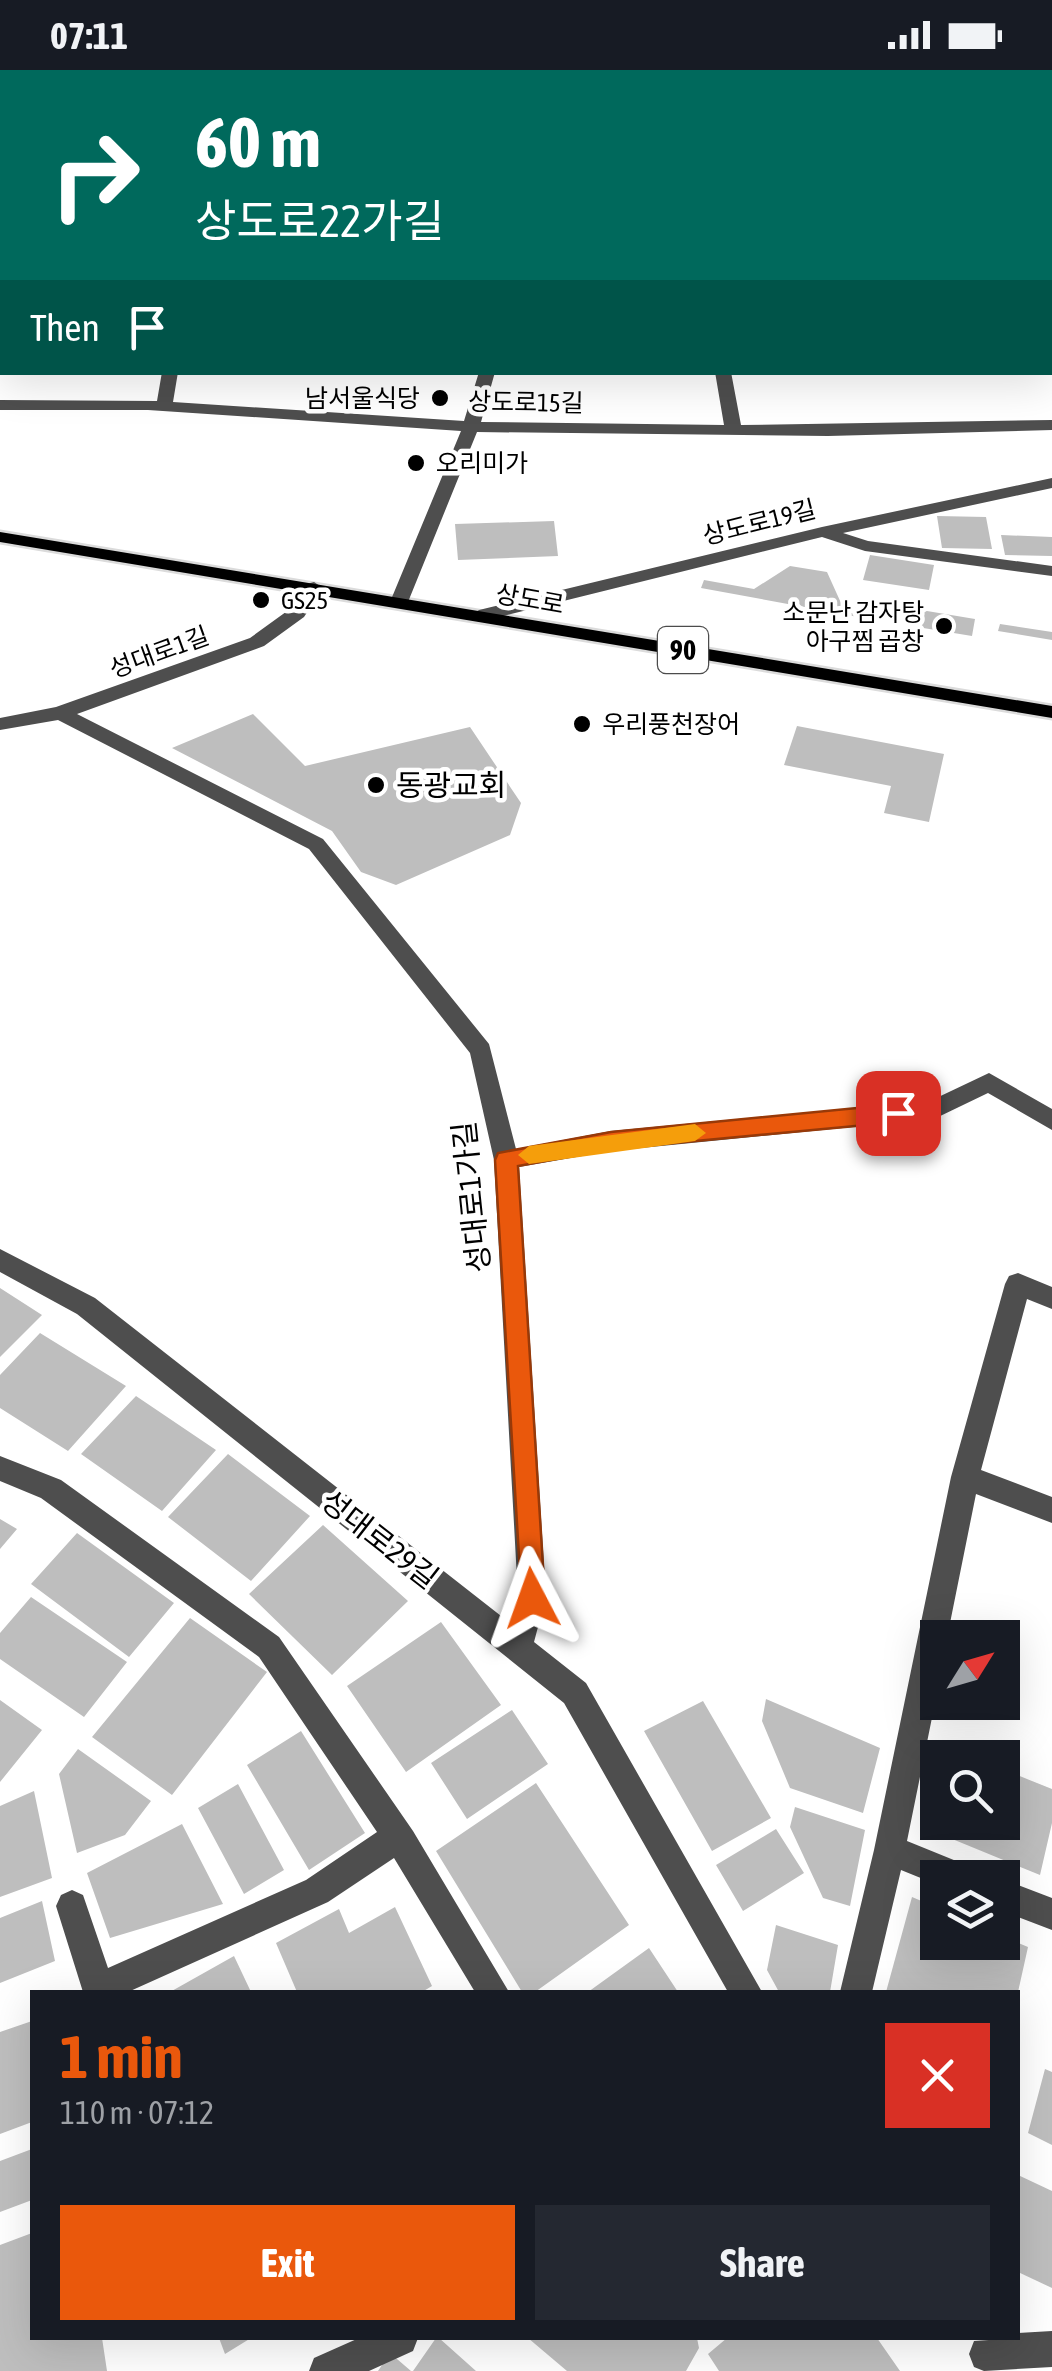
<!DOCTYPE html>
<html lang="en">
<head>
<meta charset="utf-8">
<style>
	body { margin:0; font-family:"Asap Condensed","Noto Sans KR",sans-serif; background:#242831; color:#f1f3f6; height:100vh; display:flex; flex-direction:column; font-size:38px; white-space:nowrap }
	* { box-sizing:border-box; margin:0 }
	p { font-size:32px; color:#9ea1a6 }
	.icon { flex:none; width:55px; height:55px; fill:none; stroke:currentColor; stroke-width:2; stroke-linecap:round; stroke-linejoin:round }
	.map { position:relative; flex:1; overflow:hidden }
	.panel { position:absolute; left:30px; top:1920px; width:990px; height:350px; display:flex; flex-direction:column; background:#171b24; border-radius:0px; box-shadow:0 10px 40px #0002 }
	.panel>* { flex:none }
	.hud { position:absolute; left:0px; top:0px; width:1052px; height:305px; box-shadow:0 10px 40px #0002; background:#00695c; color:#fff; overflow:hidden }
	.needle { width:65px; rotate:53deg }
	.controls { position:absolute; left:920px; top:1550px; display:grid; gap:20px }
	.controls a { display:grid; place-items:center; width:100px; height:100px; border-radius:0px; background:#171b24; box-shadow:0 10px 40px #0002; font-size:50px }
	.pin { position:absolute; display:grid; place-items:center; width:85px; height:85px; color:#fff; margin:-42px; border-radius:20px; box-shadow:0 5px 15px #0006 }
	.me { position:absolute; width:110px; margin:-55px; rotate:356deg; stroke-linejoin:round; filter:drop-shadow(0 0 8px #0008) }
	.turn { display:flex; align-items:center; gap:35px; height:210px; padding:0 30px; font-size:45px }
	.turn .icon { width:130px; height:130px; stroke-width:2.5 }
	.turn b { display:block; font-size:70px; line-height:85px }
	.then { display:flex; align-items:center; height:95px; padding:0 30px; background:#0003; gap:20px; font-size:38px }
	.round { display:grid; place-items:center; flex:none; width:105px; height:105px; border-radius:0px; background:#242831 }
	.summary { display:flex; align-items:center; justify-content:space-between; height:170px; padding:0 30px }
	h1 { font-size:60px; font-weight:700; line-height:75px; color:#ea580c }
	.cta { display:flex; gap:20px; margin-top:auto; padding:20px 30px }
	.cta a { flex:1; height:115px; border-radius:0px; background:#ea580c; color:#fff; font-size:40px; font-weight:700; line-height:115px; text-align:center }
	.cta a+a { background:#242831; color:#f1f3f6 }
	.status { display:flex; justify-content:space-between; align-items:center; height:70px; padding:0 50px; background:#171b24; direction:ltr }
	.status svg { height:28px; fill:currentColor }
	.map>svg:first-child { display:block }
</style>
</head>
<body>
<div class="status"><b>07:11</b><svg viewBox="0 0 49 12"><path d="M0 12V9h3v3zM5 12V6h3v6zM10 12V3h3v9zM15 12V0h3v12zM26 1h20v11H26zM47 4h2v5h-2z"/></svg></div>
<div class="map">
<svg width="1052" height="2301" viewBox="0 0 1052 2301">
	<rect width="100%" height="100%" fill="#fff"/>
	<!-- building -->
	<path fill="#bebebe" d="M937,446l49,1 6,32 -50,-1z
		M554,451l4,35 -100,4 -3,-36z
		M1001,465l51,2v19l-47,-1z
		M870,485l64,10 -5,25 -66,-10z
		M790,496l37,6 14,31 42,7 -3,11 -179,-33 3,-8 50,9z
		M909,538l66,11 -3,17 -67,-11z
		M1000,554l52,8v8l-54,-9z
		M253,644l52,52 165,-39 51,76 -11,32 -114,50 -35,-13 -29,-41 -160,-83z
		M797,656l147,28 -15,68 -45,-9 7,-27 -107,-21z
		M0,1218l42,27 -42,42z
		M40,1263l86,53 -58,65 -68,-43v-33z
		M136,1326l80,54 -54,61 -81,-57z
		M228,1384l82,62 -59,65 -83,-64z
		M0,1449l17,10 -17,20z
		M323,1455l85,76 -76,74 -83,-81z
		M77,1463l97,70 -45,54 -98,-73z
		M31,1527l96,65 -43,55 -84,-58v-26z
		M190,1548l77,54 -95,123 -80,-58z
		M441,1552l60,83 -95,67 -59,-86z
		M766,1629l114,49 -17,65 -73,-25 -28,-67z
		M0,1630l42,30 -42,52z
		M703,1631l68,117 -59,33 -68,-120z
		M512,1640l36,54 -81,55 -36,-56z
		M301,1661l64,102 -56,37 -62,-105z
		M78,1679l73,52 -26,34 -48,18 -18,-79z
		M1002,1699l50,20v34l-12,52 -117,-48 13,-48 2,43h64z
		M536,1713l93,142 -94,67h-13l-86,-141z
		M238,1714l46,86 -40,24 -46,-86z
		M34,1721l18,87 -52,19v-91z
		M795,1737l70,23 -15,76 -27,-8 -33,-71z
		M182,1754l41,80 -113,34 -23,-65z
		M776,1759l28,44 -61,38 -27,-46z
		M912,1827l26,11v34h64v-6l26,11 -10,45h-132z
		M42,1831l13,60 -55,22v-65z
		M395,1837l37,79 -10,6h-125l-21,-49 63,-34 10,24z
		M776,1855l62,20 -8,47h-51l-12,-22z
		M649,1878l29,44h-90z
		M234,1886l17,36h-81z
		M32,1951v101l-32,12v-102z
		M1045,1999l7,3v73l-24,-12z
		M32,2079v51l-32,12v-51z
		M1018,2105l34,16v97l-34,-16z
		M32,2163v105h70l5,33h-107v-126z
		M219,2268h32l-26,16z
		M436,2268h3l37,33h-63z
		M528,2268h169l2,10 -13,23h-119z
		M727,2268h150l23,33h-181l-11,-17z
		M390,2283l21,18h-33z"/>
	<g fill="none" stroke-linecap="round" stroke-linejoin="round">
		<defs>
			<path id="major" d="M0,462l1052,174v12l-1052,-176z"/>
		</defs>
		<!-- major casing -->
		<use href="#major" stroke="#dbdbdb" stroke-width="5"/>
		<!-- minor -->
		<path fill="#4e4e4e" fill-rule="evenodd" d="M426,0h14v2h-13z
			M552,0h14v2h-13z
			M691,0h14v2h-13z
			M879,0h25l2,2h-25z
			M1050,23h2v8h-2z
			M1050,59h2v8h-2z
			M162,302h16l-5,30 291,19 15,-49h16l-14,50 243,3 -9,-53h16l10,53 311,-5v10l-224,6 -351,-4 -69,170 -9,6 -9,-6 71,-171 -313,-21h-148v-10l157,1z
			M1052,408v10l-209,45 25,8 184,25v10l-187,-25 -43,-14 -343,85 -9,-6 9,-6 343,-83z
			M314,512l9,6 -19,29 -40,29 -187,68 246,125 166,205 27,105 95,-18 319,-30 59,-28 63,36v21l-64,-37 -54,26 -323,32 -92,16 27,430 -12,45 52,41 176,309h-34l-164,-289 -487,-389 -77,-42v-23l95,49 415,325 8,-26 -24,-437 -24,-107 -161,-204 -251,-129 -58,10v-12l56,-11 194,-69 40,-29 17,-25z
			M1018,1203l34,14v22l-25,-10 -46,171 71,27v26l-76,-29 -29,144h-9v50l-31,153 64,26 5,11h-38v7l-37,-15 -29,122h-32l34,-142 77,-373 54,-193 4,-8z
			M0,1386l61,24 218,157 134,194 96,161h-34l-81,-134 -66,44 -200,90h-45l-27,-86 5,-11 11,-5 11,5 25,73 198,-88 71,-48 -118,-175 -218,-159 -41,-17z
			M1002,1809l50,19v32l-50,-19z
			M1052,2261v36l-68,4 -10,-4 -5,-13 5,-13 44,-3v-5z
			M359,2268h59l-5,13 -44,20h-60l5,-13z"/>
		<!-- major -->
		<use href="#major" fill="#000" fill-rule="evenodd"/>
	</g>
	<!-- route -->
	<path fill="#ea580c" stroke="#983908" stroke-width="2.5" d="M898,1034l11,9 -11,9 -287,27 -93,17 27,432 -4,8 -9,4 -10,-4 -27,-446 3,-7 113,-21z"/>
	<!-- slow -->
	<path fill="#f59e0b" d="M695,1054l11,9 -11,8 -166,23 -11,-9 11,-9z"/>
	<!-- markers -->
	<g fill="#000" stroke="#fff" stroke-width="4">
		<circle cx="440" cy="328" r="10"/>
		<circle cx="416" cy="393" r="10"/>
		<circle cx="261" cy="530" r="10"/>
		<circle cx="944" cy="556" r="10"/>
		<circle cx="582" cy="654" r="10"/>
		<circle cx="376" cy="715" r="10"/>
	</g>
	<g text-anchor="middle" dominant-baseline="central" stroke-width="9" stroke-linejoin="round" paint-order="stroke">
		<!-- far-poi labels -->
		<g font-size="25" fill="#000" stroke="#fff" text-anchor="start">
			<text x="420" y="328" text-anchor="end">남서울식당</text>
			<text x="436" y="393">오리미가</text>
			<text x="281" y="530">GS25</text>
			<text x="924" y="542" text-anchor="end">소문난 감자탕<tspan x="924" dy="29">아구찜 곱창</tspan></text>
			<text x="602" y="654">우리풍천장어</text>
		</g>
		<!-- far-street labels -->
		<g font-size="25" fill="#000" stroke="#fff">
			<text transform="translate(526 332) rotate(1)">상도로15길</text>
			<text transform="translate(759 452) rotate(-14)">상도로19길</text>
			<text transform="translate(530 529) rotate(10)">상도로</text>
			<text transform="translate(159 582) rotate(-20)">성대로1길</text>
		</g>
		<!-- shield labels -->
		<rect fill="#fff" stroke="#4c4c4c" stroke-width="2.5" x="658" y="557" width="50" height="46" rx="8"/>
		<g font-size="28" font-weight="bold" fill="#000">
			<text x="683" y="580">90</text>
		</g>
		<!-- poi labels -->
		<g font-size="30" fill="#000" stroke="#fff" text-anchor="start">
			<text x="396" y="715">동광교회</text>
		</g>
		<!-- street labels -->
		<g font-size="30" fill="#000" stroke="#fff">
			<text transform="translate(471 1127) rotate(-96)">성대로1가길</text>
			<text transform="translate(380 1469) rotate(38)">성대로29길</text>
		</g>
	</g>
</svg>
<div class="controls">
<a><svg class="needle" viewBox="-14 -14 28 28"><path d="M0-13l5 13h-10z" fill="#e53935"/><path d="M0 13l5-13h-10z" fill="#9ea1a6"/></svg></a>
<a><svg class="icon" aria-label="search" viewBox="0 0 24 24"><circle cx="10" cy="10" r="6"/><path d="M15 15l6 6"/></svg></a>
<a><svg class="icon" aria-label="layers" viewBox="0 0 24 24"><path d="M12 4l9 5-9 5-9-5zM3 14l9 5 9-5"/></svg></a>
</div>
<div class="pin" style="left:898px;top:1043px;background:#d93025"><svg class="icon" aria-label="arrive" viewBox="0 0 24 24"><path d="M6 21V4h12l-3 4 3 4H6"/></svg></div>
<svg class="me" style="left:532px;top:1528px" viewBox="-20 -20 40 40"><path d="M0-17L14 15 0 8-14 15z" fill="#ea580c" stroke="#fff" stroke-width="4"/></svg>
<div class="hud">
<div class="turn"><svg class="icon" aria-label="right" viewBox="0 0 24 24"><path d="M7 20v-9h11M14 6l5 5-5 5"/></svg><div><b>60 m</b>상도로22가길</div></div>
<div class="then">Then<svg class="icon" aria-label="arrive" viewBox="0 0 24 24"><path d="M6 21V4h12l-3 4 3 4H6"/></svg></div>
</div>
<section class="panel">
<div class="summary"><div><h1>1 min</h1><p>110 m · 07:12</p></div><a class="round" style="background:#d93025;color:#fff"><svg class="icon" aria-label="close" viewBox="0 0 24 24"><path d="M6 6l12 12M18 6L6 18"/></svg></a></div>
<div class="cta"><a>Exit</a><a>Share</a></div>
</section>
</div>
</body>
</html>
